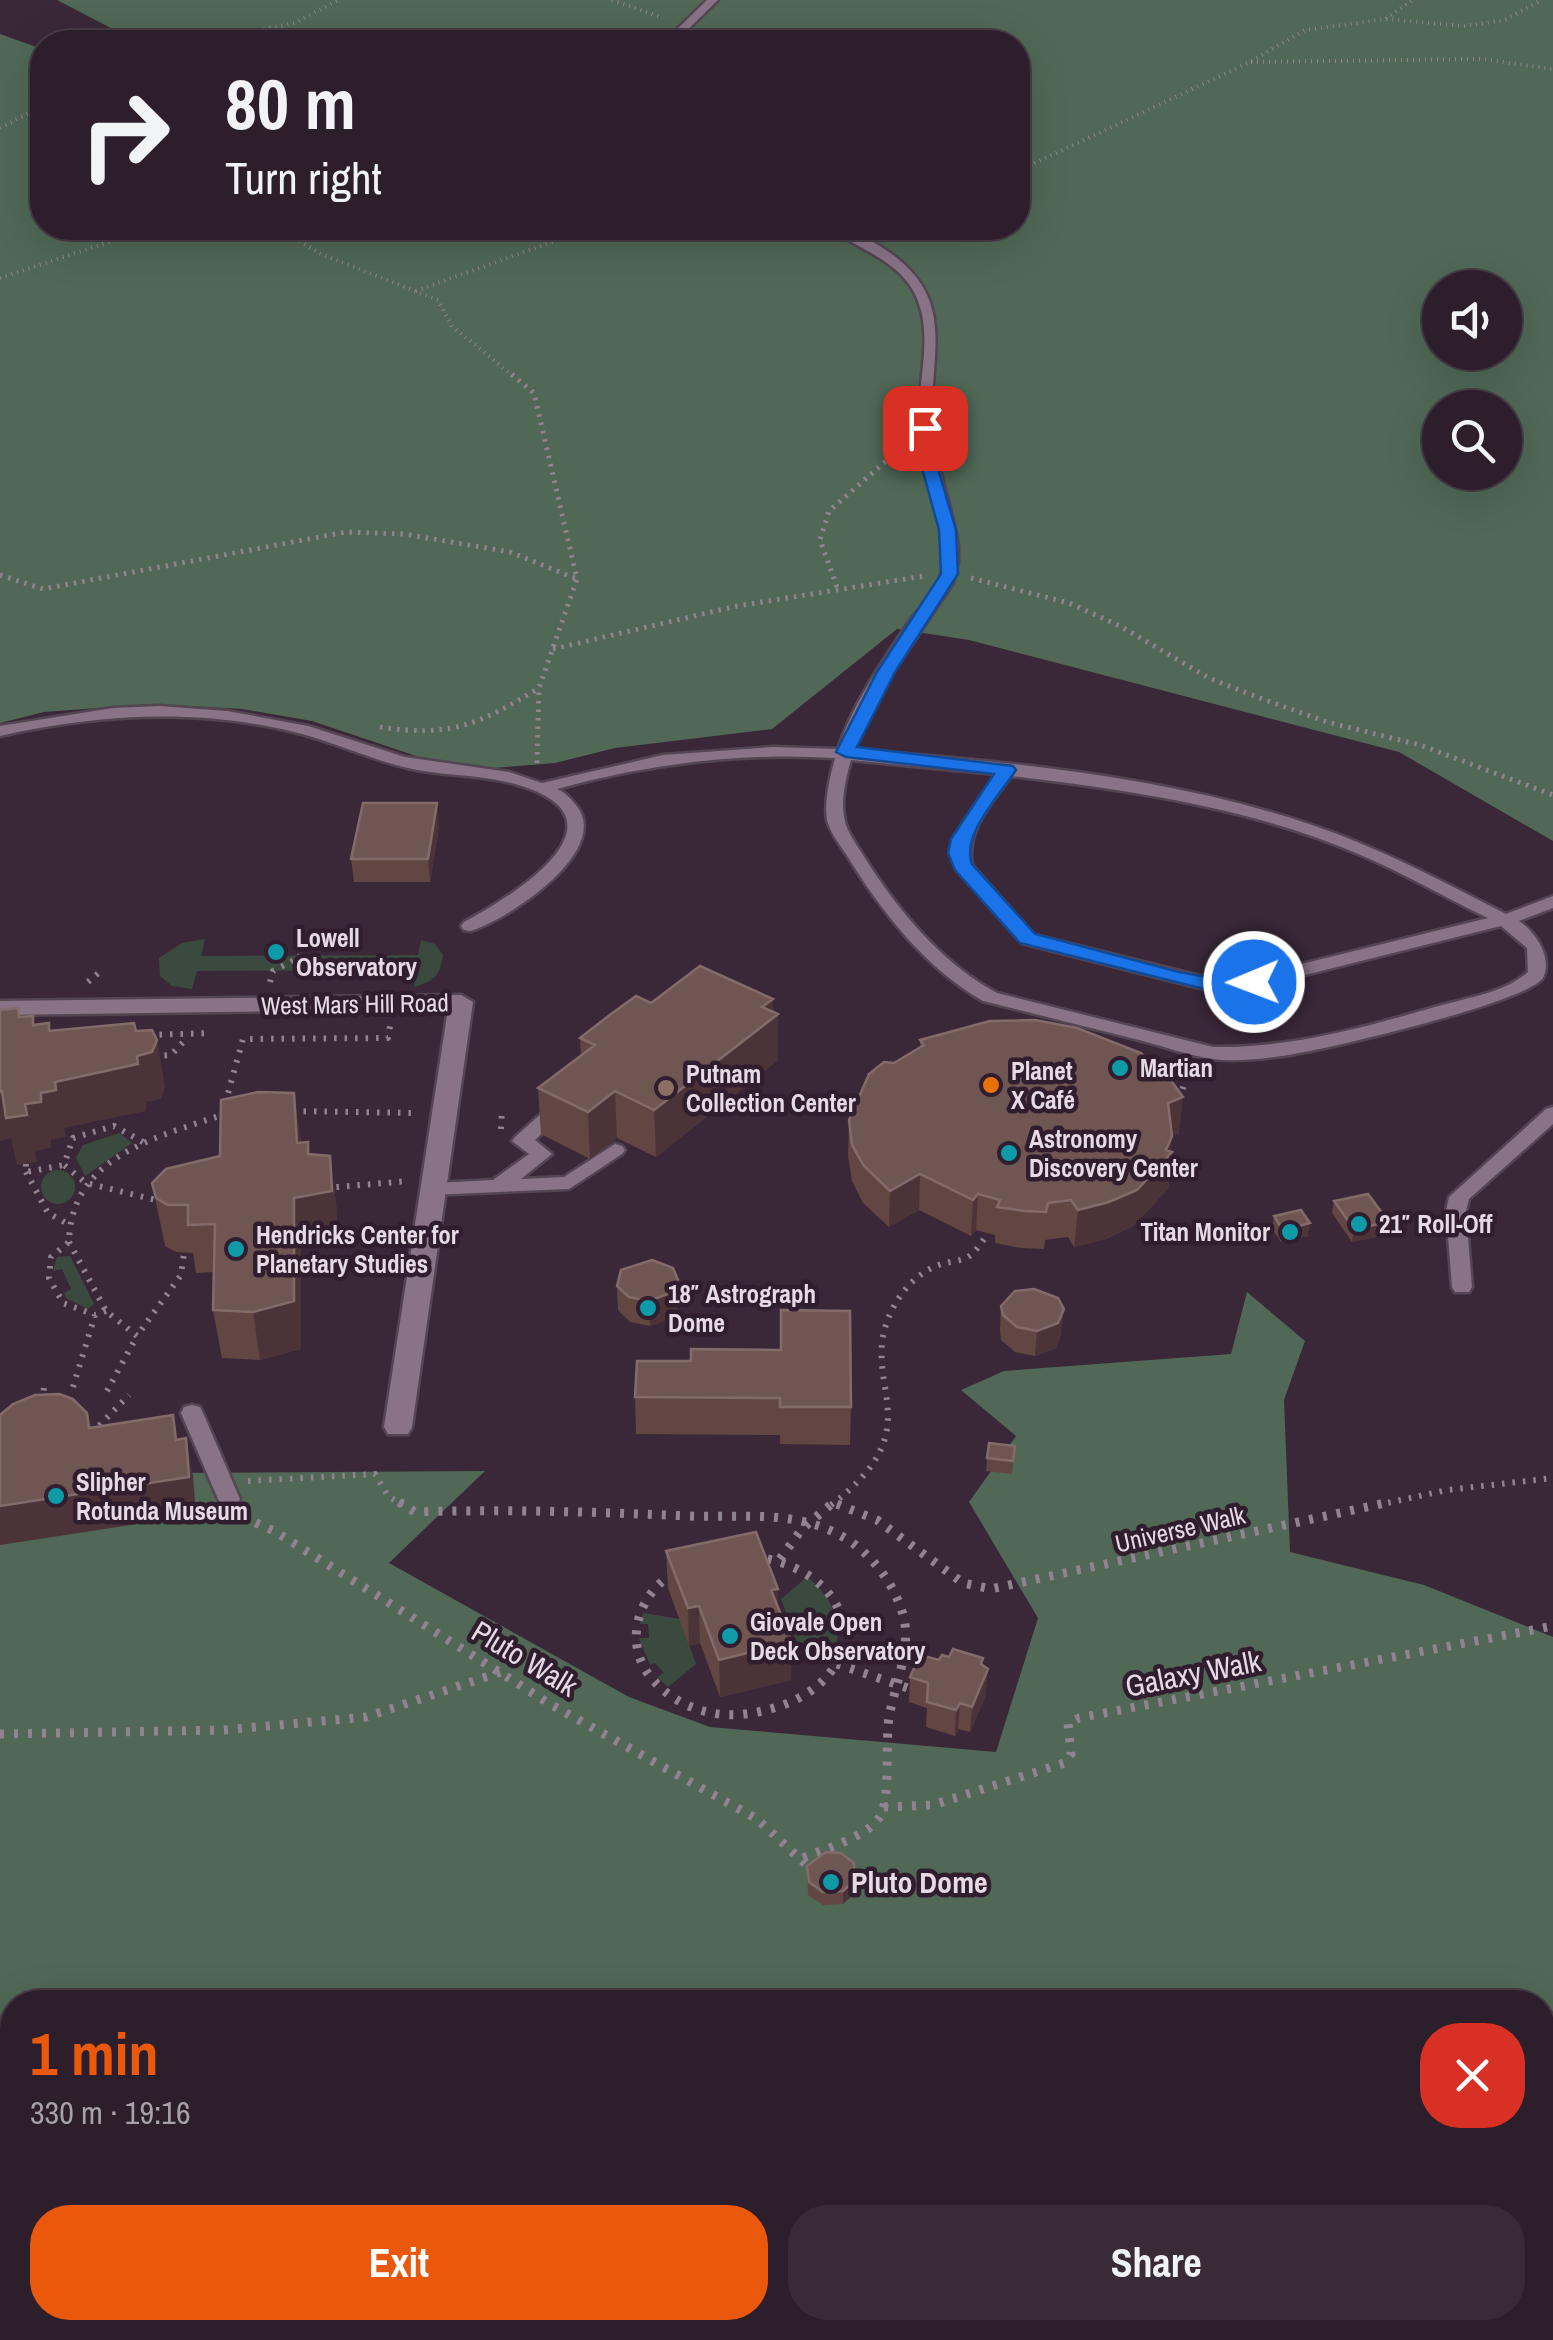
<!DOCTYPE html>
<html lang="en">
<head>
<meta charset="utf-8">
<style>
	body { margin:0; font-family:"Archivo Narrow",sans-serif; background:#382b37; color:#f1f3f6; height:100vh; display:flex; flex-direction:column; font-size:38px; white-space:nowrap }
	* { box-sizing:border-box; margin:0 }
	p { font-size:32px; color:#a6a2a9 }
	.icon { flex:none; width:55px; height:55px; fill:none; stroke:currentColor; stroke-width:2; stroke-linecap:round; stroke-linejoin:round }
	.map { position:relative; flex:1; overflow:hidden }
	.details { position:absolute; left:0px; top:1990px; width:1555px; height:350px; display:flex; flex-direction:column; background:#2c1e2b; border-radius:40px 40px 0 0; box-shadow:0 10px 40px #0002,0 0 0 2px #483c47 }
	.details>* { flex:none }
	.guide { position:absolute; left:30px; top:30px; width:1000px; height:210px; border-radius:40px; box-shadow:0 10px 40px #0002,0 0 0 2px #483c47; background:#2c1e2b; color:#f1f3f6; overflow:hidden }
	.controls { position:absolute; left:1422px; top:270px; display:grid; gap:20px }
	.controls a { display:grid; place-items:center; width:100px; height:100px; border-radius:50%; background:#2c1e2b; box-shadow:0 10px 40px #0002,0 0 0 2px #483c47; font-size:50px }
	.pin { position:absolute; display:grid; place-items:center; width:85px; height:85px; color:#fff; margin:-42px; border-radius:20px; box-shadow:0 5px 15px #0006 }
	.me { position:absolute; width:110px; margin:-55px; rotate:269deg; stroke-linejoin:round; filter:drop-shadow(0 0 8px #0008) }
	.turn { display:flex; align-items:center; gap:35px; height:210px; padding:0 30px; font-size:45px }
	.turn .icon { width:130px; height:130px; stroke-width:2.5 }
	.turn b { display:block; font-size:70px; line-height:85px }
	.round { display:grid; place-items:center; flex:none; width:105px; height:105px; border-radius:40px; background:#382b37 }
	.head { display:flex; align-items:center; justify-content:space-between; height:170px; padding:0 30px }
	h1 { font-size:60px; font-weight:700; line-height:75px; color:#ea580c }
	.primary-button { display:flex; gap:20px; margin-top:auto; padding:20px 30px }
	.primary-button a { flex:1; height:115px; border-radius:40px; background:#ea580c; color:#fff; font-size:40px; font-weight:700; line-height:115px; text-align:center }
	.primary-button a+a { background:#382b37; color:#f1f3f6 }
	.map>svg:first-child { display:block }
</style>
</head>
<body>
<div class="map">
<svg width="1553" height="2340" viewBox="0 0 1553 2340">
	<rect width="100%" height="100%" fill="#3a2839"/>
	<!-- green -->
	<path fill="#3b4a3f" d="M205,939l-4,17 217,-1 3,-15 14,4 8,11c-3,21 -9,26 -29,32l2,-17 -219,1 -5,18 -20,-3 -12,-10 -1,-18 23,-15z
		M119,1133l13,10 -47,33 -9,-18 7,-13z
		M41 1187a17 17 0 1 1 34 0a17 17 0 1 1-34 0Z
		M70,1256l24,48 -6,5 -22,-11 -2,-5 7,-4 -9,-20 -9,2 4,-14z
		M807,1577c24,18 35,43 29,72l-39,-6 -16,-44z
		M643,1613l37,6 16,45 -28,23 -11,-10 7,-4 -9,-10 -5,2 -11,-27h10l-1,-14h-8z"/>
	<!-- forest -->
	<path fill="#506855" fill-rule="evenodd" d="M57,0h1496v841l-154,-89 -430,-112 -72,-11 -125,100 -157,19 -60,15 -62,5 -56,-5 -125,-42 -70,-12 -88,-5 -110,8 -44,11v-689l42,15v179h976v-186h-868l-18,-3zM1440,288h65v64h-65zM1440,408h65v64h-65z
		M1247,1292l58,49 -21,59 6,152 134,33 129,52v703h-1553v-866l485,-3 -96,92 240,134 81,30 286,25 42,-134 -69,-116 47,-66 -55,-46 43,-19 227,-17zM12,2002h1530v326h-1530z"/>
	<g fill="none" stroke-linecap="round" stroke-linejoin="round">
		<defs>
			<path id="service" d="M707,0h11l-43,42h-11z
				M830,228c20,-1 39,11 56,22 76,51 40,109 47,182 4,38 19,75 25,113v17l-5,21 -72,107 -27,60c152,11 313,26 458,75 68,23 130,56 194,89l47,-18v12l-34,13c16,11 34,36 24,57 -18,25 -222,73 -261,78 -22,3 -47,6 -69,3 -24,-3 -50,-13 -74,-19 -52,-13 -104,-26 -156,-39 -58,-33 -102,-90 -137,-147 -7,-10 -16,-22 -19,-34 -3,-19 3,-43 8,-62 -94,-6 -187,6 -278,31 9,4 12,8 18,15 40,45 -67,116 -105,127l-6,-1 -3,-4 3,-4c53,-28 172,-104 51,-138 -32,-9 -66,-8 -98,-14 -42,-8 -81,-28 -123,-38 -97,-24 -197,-18 -294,4v-10l113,-18 46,-2 68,5 81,15 97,31 104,15 33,11 121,-28 110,-8 65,2c15,-46 44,-87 71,-127 10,-14 25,-27 31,-44 16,-45 -15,-97 -21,-142 -5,-47 18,-100 -5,-144 -19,-34 -56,-42 -84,-64zM851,760l145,14 -37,55 -7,25 5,16 65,73 190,48 41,-3 248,-62 26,22 1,24c-23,20 -57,25 -86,33 -76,22 -149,43 -229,42l-216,-54c-57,-31 -100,-84 -134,-138 -6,-10 -16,-23 -18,-34 -5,-19 1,-44 6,-61zM1011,776c117,14 236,31 345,77 46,19 88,44 132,65l-235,58 -41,3 -178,-44 -62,-70c-7,-35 21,-63 39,-89z
				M559,1102l10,6 -34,32 17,14 -31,25 43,-2 51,-33 7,2 3,4 -3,4 -53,35 -140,6 -3,-5 3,-5 7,-2 57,-3 36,-26 -17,-13 3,-4 37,-33z
				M1553,1107v17l-84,75 -3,12 6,76 -3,5h-14l-3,-5 -6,-76 3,-14 97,-88z
				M192,1405l8,2 3,6 37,86 -3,6h-16l-3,-6 -37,-86 3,-6z"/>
			<path id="minor" d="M461,995l12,7 -61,425 -4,7h-20l-4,-7 64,-418 -448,6v-14z"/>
		</defs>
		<!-- service casing -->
		<use href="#service" stroke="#544553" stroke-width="5"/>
		<!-- minor casing -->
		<use href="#minor" stroke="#544553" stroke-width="5"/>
		<!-- path-far3 -->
		<path stroke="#928391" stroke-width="4" stroke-dasharray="1 5" stroke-linecap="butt" d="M612,0l51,18
			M1386,19l26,-19
			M199,42l96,-19 43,-23
			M252,42l20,-11
			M1251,62l231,-3 71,10
			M0,128l42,-22
			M1018,171l232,-109 55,-32 81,-11 78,7 41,-6 36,-20
			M279,228l42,26 117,46 14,26 61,50
			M0,278l151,-50
			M416,291l144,-52 68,-11"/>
		<!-- path-far2 -->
		<path stroke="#928391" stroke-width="5" stroke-dasharray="2.5 6" stroke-linecap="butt" d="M0,575l43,14 303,-57 58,2 106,18 67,27
			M971,578l98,25 51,23 89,52 48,19 70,25 93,23 133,50
			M837,587l-17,-47 9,-29 74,-65
			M553,649l184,-43 187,-30
			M380,727c70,11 100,-3 159,-39l38,-109 -43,-186 -24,-20
			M537,763l2,-75"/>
		<!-- path-far1 -->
		<path stroke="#928391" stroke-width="6" stroke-dasharray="2.5 8" stroke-linecap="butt" d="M88,982l14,-12
			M270,982l3,-11 27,-14 5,-18
			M149,1035l63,-2
			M154,1056l17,-1 17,-18
			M1179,1099l11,-31
			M293,1111l122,2
			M501,1129l1,-19
			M143,1142l-29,-16 -41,12 -9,27 22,18 74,18
			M26,1164v8l38,-7
			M26,1172l22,41 18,10
			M326,1188l82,-7
			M69,1242l37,69 31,25 44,-61 3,-22
			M106,1311l-11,4 -32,-12 -14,-25 2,-21 18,-15c2,-85 85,-104 153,-127l21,-76 145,-1 2,-12
			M73,1387l22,-72
			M107,1391l30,-55
			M43,1401l1,-15
			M92,1433l37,-38
			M248,1481l127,-7 13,22 15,9
			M831,1505c108,-82 21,-122 63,-199 11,-20 29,-38 52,-43 7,-2 15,-2 22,-6 8,-5 14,-16 20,-23
			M1378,1505l69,-15 106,-12"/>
		<!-- path -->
		<path stroke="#928391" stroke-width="9" stroke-dasharray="4 10" stroke-linecap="butt" d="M399,1502l16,10c94,-3 180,0 274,4 54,2 107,-7 156,22 27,16 50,47 58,77 9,30 -7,68 -13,97 -6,25 2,89 -11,106 -15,21 -57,31 -80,42
			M837,1504l40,16 86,63 28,6 399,-87
			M243,1517l33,15 274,172 207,115 55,51
			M726,1554c148,2 159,142 19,160 -30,4 -63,-6 -85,-27 -39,-34 -27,-90 15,-115 15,-9 35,-13 51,-18z
			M780,1559l22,-30 32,-27
			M837,1664l77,26
			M0,1734l224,-4 142,-13 135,-45
			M884,1807l49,-2 131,-42 7,-9 -3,-31 11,-5 474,-92
			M0,2161l12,9
			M134,2328l10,12"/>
		<!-- service -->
		<use href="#service" fill="#897387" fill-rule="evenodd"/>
		<!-- minor -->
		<use href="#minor" fill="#897387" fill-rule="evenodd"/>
	</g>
	<!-- wall -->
	<path fill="#624641" d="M439,826l-9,56h-76l-3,-23z
		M773,999v12l5,3v46l-122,97 -39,-19 -27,21 -49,-25 -3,-46 43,-33 -1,-17 71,-35z
		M920,1040l259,93 -7,3 -2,16h2l-4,37 -35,37 -27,13 -32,8 -6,-10 -23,3 -1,9 -23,-1 -26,-5v-8l-19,-5 -5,6 -52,-26 -30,17 -26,-24 -11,-22 -4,-25 1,-36 71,-73z
		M301,1142h7l2,12 20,2 6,47 2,35 -37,7v104l-41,11 -38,-2 -9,-48 1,-38 -18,1 -3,-20 -17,-1 -11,-6 -13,-63z
		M1334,1201l55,21 -3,13 -34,7 -20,-29z
		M1274,1216l34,20 -27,6 -9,-13z
		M678,1280l1,25 -8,13 -21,8 -20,-4 -12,-12 -1,-24z
		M1001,1306l60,28 -5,14 -21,8 -20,-4 -14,-12 -1,-9z
		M637,1361l214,46 -1,38 -70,-1v-9l-144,-1 -1,-37z
		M1015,1446l-3,28 -26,-3 1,-13z
		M666,1551l112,38v19l13,72 -71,17 -20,-54 -11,3 -21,-58z
		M939,1660l44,6 3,29 -16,37 -12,-3 -3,7 -29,-9 1,-19 -18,-6 1,-25z
		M807,1866l47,15v13l-11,10 -20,1 -15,-10z
		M815,2328h131l-1,12h-136l9,-4z"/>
	<!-- shaded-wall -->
	<path fill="#4c3337" d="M437,803l2,23 -9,56 -2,-23z
		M773,999v18l5,-3v46l-122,97 -2,-47z
		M157,1040l8,47 -4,12 -15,3v9l-82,17 2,9 -15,3v8l-16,3 2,11 -20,3 -6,-27 -11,3v-49l25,12 30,-22 82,-26z
		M615,1091l2,47 -27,21 -2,-47z
		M294,1093l7,47 2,50 -6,-47z
		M1183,1097l-4,36 -15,6 4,-36z
		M1172,1136l-2,19 2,-3 -4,37 -35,37 -27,13 -32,8 4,-37 88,-60z
		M308,1142l7,47 15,-33 6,47 2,35 -37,7v104l-41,11 -7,-48 55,-158z
		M920,1174l-1,36 -30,17 1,-36z
		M978,1194l-2,36 -5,6 2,-36z
		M1389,1222l-3,13 -34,7 2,-13z
		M1310,1223l-2,13 -27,6 2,-12z
		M678,1280l1,25 -8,13 -21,8 -1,-25z
		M1064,1309l-3,25 -5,14 -21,8 2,-25z
		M186,1438l7,38 3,39 -196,30v-39z
		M778,1589v37l-7,-36z
		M699,1606l1,37 -11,3 -1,-38z
		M792,1642l-1,38 -71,17 -1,-37z
		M988,1669l-2,26 -16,37 2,-25z
		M960,1703l-2,26 -3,7 1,-26z
		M854,1881v13l-11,10v-13z
		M923,2328h23l-1,12h-23z"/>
	<!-- building -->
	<path fill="#705653" stroke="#836b6a" stroke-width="2.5" d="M363,803h74l-9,56h-77z
		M700,966l73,33 -11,8 16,7 -124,96 -39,-19 -27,21 -50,-24 57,-43 -15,-7 31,-24 25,-18 15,7z
		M18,1008l1,9 14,-1v9l16,-2v8l85,-8 2,8 16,-1 5,10 -5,12 -15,4 1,8 -83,18 1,8 -15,3v9l-16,2 2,11 -21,3 -4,-27 -2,1v-82z
		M1035,1020l42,8 64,25 26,22 16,22 -15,6 4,33 -6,14 6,2 -35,38 -28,12 -31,8 -7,-10 -23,3 -2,9 -22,-1 -27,-4 3,-7 -22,-6 -5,6 -53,-26 -30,17 -26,-25 -12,-21 -3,-25 20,-46 15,-12 10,1 30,-18 -4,-5 70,-19z
		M258,1092l36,1 3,50 11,-1v12l22,2 2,35 -38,7v103l-41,11 -40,-2 2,-86 -27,1v-20h-20l-12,-7 -4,-15 14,-14 54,-13 1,-56z
		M1368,1194l21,28 -35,7 -20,-28z
		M1301,1210l9,13 -27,7 -9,-14z
		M652,1260l21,8 5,12 -8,13 -21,8 -20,-4 -12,-11 4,-16z
		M1034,1289l24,9 6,11 -6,14 -21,8 -20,-4 -14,-12 -2,-9 14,-15z
		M781,1310l69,1 1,96h-71v-9l-145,-1 2,-36h54v-12l90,1z
		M59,1394l14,5 14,14 2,15 84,-13 3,25 10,-2 3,39 -189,29v-91l13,-11 22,-9z
		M989,1443l26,3 -2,15 -26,-3z
		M756,1532l22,57 -7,1 21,52 -73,18 -20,-54 -11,2 -22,-57z
		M953,1649l30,9 -2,6 7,5 -16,38 -12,-4 -4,7 -29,-8 1,-19 -18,-6 10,-22 19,5 3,-5 7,2z
		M826,1852l15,1 13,10v18l-11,10 -20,1 -14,-10 -2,-16z
		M827,2328h99h-3l4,12h-118v-1l20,-6z"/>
	<!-- route -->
	<path fill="#1a73e8" stroke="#114b97" stroke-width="2.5" d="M925,423l8,5 6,44 17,58 2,44 -63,98 -38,75 156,19 3,4c-16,25 -55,64 -44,94l63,70 144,38 33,6 42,-2 10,6 -3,5 -49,4 -192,-48 -65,-73 -7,-17 3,-14 43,-65 -148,-17 -10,-5 41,-80 64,-98 -2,-44 -16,-58 -6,-44z"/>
	<!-- markers -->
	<g fill="#0f9aa8" stroke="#301e2f" stroke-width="4">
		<circle cx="276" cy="952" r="10"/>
		<circle cx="1120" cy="1068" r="10"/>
		<circle cx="1009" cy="1153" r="10"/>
		<circle cx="1359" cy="1224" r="10"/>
		<circle cx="1290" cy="1232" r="10"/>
		<circle cx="236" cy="1249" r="10"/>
		<circle cx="648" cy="1308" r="10"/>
		<circle cx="56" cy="1496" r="10"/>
		<circle cx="730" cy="1636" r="10"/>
		<circle cx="831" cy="1882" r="10"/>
	</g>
	<circle fill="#e8710a" stroke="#301e2f" stroke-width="4" cx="991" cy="1085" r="10"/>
	<circle fill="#8d6e63" stroke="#301e2f" stroke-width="4" cx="666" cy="1088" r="10"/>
	<g text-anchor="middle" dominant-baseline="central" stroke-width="9" stroke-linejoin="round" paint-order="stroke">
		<!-- poi labels -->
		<g font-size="25" font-weight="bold" fill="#e6dae5" stroke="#301e2f" text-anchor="start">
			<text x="296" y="938">Lowell<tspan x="296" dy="29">Observatory</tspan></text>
			<text x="1140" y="1068">Martian</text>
			<text x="1011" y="1071">Planet<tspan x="1011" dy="29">X Café</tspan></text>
			<text x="686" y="1074">Putnam<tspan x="686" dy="29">Collection Center</tspan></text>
			<text x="1029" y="1139">Astronomy<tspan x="1029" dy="29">Discovery Center</tspan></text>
			<text x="1379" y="1224">21″ Roll-Off</text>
			<text x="1270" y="1232" text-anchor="end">Titan Monitor</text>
			<text x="256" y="1235">Hendricks Center for<tspan x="256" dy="29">Planetary Studies</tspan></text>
			<text x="668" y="1294">18″ Astrograph<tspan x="668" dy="29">Dome</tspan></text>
			<text x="76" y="1482">Slipher<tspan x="76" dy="29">Rotunda Museum</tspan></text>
			<text x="750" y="1622">Giovale Open<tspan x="750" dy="29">Deck Observatory</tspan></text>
		</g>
		<!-- street labels -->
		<g font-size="25" fill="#e6dae5" stroke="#301e2f">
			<text transform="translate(355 1004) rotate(-1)">West Mars Hill Road</text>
			<text transform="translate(1180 1529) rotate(-13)">Universe Walk</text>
		</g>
		<!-- near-street labels -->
		<g font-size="30" fill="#e6dae5" stroke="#301e2f">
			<text transform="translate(525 1658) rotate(31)">Pluto Walk</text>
			<text transform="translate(1193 1673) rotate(-11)">Galaxy Walk</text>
		</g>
		<!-- near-poi labels -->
		<g font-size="30" font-weight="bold" fill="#e6dae5" stroke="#301e2f" text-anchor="start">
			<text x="851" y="1882">Pluto Dome</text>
		</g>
	</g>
</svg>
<div class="controls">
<a><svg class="icon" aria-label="sound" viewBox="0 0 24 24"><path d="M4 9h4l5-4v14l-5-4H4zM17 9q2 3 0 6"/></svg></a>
<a><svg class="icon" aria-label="search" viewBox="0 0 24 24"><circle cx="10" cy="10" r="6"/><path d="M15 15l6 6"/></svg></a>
</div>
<div class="pin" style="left:925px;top:428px;background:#d93025"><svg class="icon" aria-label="arrive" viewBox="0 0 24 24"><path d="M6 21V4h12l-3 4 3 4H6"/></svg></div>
<svg class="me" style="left:1254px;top:982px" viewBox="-20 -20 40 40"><circle r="17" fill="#1a73e8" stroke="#fff" stroke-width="3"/><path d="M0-11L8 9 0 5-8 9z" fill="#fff"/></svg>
<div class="guide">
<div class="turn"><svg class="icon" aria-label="right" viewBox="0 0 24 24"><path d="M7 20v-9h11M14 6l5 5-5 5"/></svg><div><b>80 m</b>Turn right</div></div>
</div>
<section class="details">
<div class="head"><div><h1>1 min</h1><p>330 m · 19:16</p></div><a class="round" style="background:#d93025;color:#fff"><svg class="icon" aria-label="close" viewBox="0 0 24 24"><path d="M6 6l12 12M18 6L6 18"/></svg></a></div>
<div class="primary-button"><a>Exit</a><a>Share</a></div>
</section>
</div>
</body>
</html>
